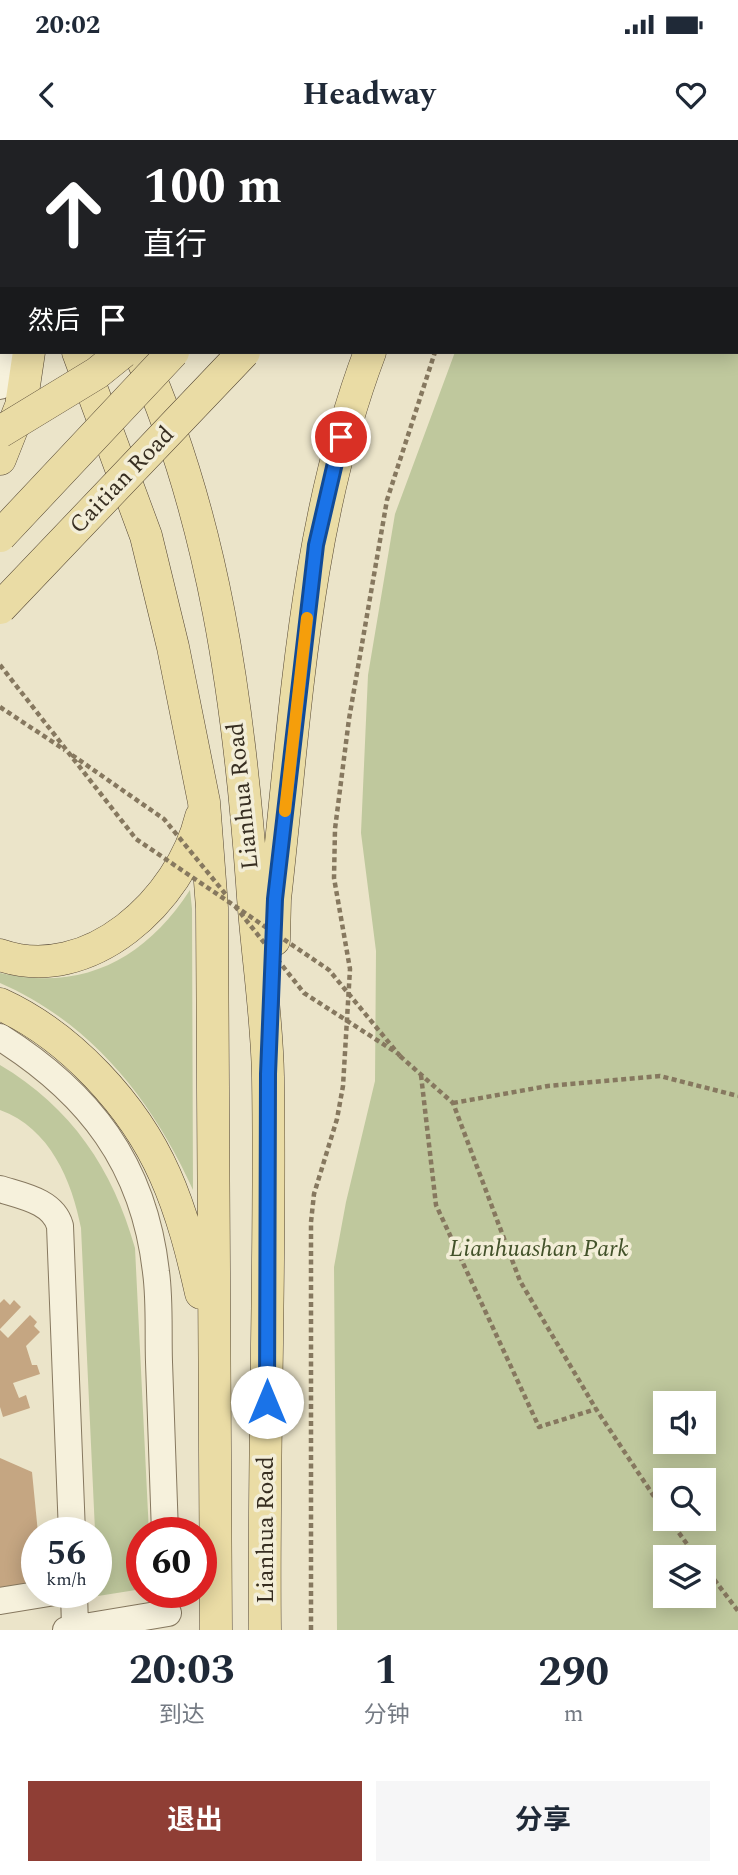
<!DOCTYPE html>
<html lang="zh">
<head>
<meta charset="utf-8">
<style>
	body { margin:0; font-family:Spectral,"Noto Sans SC",serif; background:#f6f6f7; color:#1f2937; height:100vh; display:flex; flex-direction:column; font-size:26px; white-space:nowrap }
	* { box-sizing:border-box; margin:0 }
	p { font-size:23px; color:#747a83 }
	.icon { flex:none; width:38px; height:38px; fill:none; stroke:currentColor; stroke-width:2; stroke-linecap:round; stroke-linejoin:round }
	.map { position:relative; height:1490px; overflow:hidden }
	.sheet { display:flex; flex-direction:column; background:#fff; flex:1 }
	.sheet>* { flex:none }
	.top-card { position:absolute; left:0px; top:0px; width:738px; height:214px; box-shadow:0 4px 18px #0003; background:#202124; color:#fff; overflow:hidden }
	.fabs { position:absolute; left:653px; top:1251px; display:grid; gap:14px }
	.fabs a { display:grid; place-items:center; width:63px; height:63px; border-radius:0px; background:#fff; box-shadow:0 4px 18px #0003; font-size:35px }
	.speed { position:absolute; left:21px; top:1377px; display:flex; gap:14px; font-size:35px; font-weight:700; text-align:center }
	.speed>* { display:grid; place-content:center; width:91px; height:91px; border-radius:50%; background:#fff; box-shadow:0 4px 18px #0003; line-height:1 }
	.speed small { font-size:18px; font-weight:400 }
	.speed .limit { border:10px solid #d22; background:#fff; color:#111 }
	.pin { position:absolute; display:grid; place-items:center; width:60px; height:60px; color:#fff; margin:-30px; border:4px solid #fff; border-radius:50%; box-shadow:0 2px 7px #0007 }
	.me { position:absolute; width:77px; margin:-38px; rotate:0deg; stroke-linejoin:round; filter:drop-shadow(0 0 5px #0008) }
	.turn { display:flex; align-items:center; gap:24px; height:147px; padding:0 28px; font-size:32px }
	.turn .icon { width:91px; height:91px; stroke-width:2.5 }
	.turn b { display:block; font-size:49px; line-height:60px }
	.then { display:flex; align-items:center; height:66px; padding:0 28px; background:#0003; gap:14px; font-size:26px }
	.eta { display:flex; justify-content:space-evenly; align-items:center; height:119px; text-align:center }
	.eta b { font-size:42px; font-weight:700; line-height:49px }
	.cta { display:flex; gap:14px; margin-top:auto; padding:14px 28px }
	.cta a { flex:1; height:80px; border-radius:0px; background:#8f3e35; color:#fff; font-size:28px; font-weight:700; line-height:80px; text-align:center }
	.cta a+a { background:#f6f6f7; color:#1f2937 }
	.status { display:flex; justify-content:space-between; align-items:center; height:49px; padding:0 35px; background:#fff; direction:ltr }
	.status svg { height:19px; fill:currentColor }
	header { display:flex; justify-content:space-between; align-items:center; height:91px; padding:0 28px; background:#fff; font-size:32px; font-weight:700 }
	.map>svg:first-child { display:block }
</style>
</head>
<body>
<div class="status"><b>20:02</b><svg viewBox="0 0 49 12"><path d="M0 12V9h3v3zM5 12V6h3v6zM10 12V3h3v9zM15 12V0h3v12zM26 1h20v11H26zM47 4h2v5h-2z"/></svg></div>
<header><svg class="icon" aria-label="back" viewBox="0 0 24 24"><path d="M15 5l-7 7 7 7"/></svg>Headway<svg class="icon" aria-label="heart" viewBox="0 0 24 24"><path d="M12 20l-8-8c-3-5 5-10 8-4 3-6 11-1 8 4z"/></svg></header>
<div class="map">
<svg width="738" height="1490" viewBox="0 0 738 1490">
	<rect width="100%" height="100%" fill="#ebe4c9"/>
	<!-- green -->
	<path fill="#bfc89d" fill-rule="evenodd" d="M574,0h164v1490h-401l-3,-363 12,-65 29,-121 1,-130 -15,-118 7,-158 27,-161 60,-162h282v-210zM665,1264h39v38h-39zM665,1340h39v39h-39zM665,1418h39v38h-39z
		M190,750l2,19 1,281c-40,-89 -101,-167 -193,-207v-10c83,19 145,-14 190,-83z
		M0,925c71,42 113,104 135,183l14,285h-7v56l-44,7 -17,-368c-9,-47 -31,-100 -81,-118z"/>
	<!-- building -->
	<path fill="#c5a682" d="M4,1159l6,6 4,-5 7,7 -21,22v-26z
		M30,1175l7,7 -3,4 6,6 -14,14 6,19h5l3,9 -27,9 6,15 7,-3 4,13 -27,9 -3,-10v-77l8,8z
		M0,1318l32,14 6,61 -1,52 -37,6z"/>
	<g fill="none" stroke-linecap="round" stroke-linejoin="round">
		<defs>
			<path id="minor" d="M0,158l2,16
				M0,246l4,-34
				M0,897c89,56 144,127 156,235 4,29 2,60 3,90 2,57 4,114 6,171
				M0,1049c22,7 53,12 60,37l12,307
				M74,1452l1,36
				M0,1461l55,-9
				M66,1490l102,-17"/>
			<path id="major" d="M31,0l1,2
				M116,0l3,2
				M297,2l3,-2
				M370,2l2,-2
				M445,2l1,-2
				M473,2l1,-2
				M0,76l2,4
				M78,212l68,184 27,111 31,155 8,106 4,722
				M139,212c75,166 100,351 113,531 4,65 15,130 16,194 3,185 -5,369 -3,553
				M0,319l21,-53 8,-54
				M274,800l1,-41c21,-185 29,-372 95,-547
				M0,815c89,31 181,-55 201,-138
				M0,864c70,32 134,101 165,171 17,38 27,78 36,118"/>
		</defs>
		<!-- minor casing -->
		<use href="#minor" stroke="#86785f" stroke-width="28"/>
		<!-- major casing -->
		<use href="#major" stroke="#544633" stroke-width="33"/>
		<!-- path -->
		<path stroke="#86785f" stroke-width="4.5" stroke-dasharray="5 3.5" stroke-linecap="butt" d="M546,2l2,-2
			M400,916l53,47 67,178 76,128 69,104
			M421,935l15,130 103,222 57,-18
			M453,963l95,-17 112,-10 78,20
			M669,1379l28,39
			M704,1426l34,45
			M311,1490v-408l3,-28 23,-75 6,-33 7,-117 -16,-91 1,-49 14,-110 38,-219 48,-148"/>
		<!-- minor -->
		<use href="#minor" stroke="#f6f1dc" stroke-width="26"/>
		<!-- major -->
		<use href="#major" stroke="#eadca5" stroke-width="32"/>
		<defs>
			<path id="major-bridge" d="M0,292l97,-59 26,-21
				M0,396l173,-184
				M0,468l244,-256"/>
		</defs>
		<!-- major-bridge casing -->
		<use href="#major-bridge" stroke="#544633" stroke-width="33" stroke-linecap="butt"/>
		<!-- path-bridge -->
		<path stroke="#86785f" stroke-width="4.5" stroke-dasharray="5 3.5" stroke-linecap="butt" d="M0,525l136,174 193,131 71,86
			M0,567l65,43
			M72,615l92,64 63,77
			M235,766l69,87 93,60"/>
		<!-- major-bridge -->
		<use href="#major-bridge" stroke="#eadca5" stroke-width="32"/>
	</g>
	<g fill="none" stroke-linecap="round" stroke-linejoin="round">
		<defs>
			<path id="route" d="M267,1262l1,-328 7,-175 41,-354 25,-108"/>
		</defs>
		<!-- route casing -->
		<use href="#route" stroke="#114b97" stroke-width="18"/>
		<!-- route -->
		<use href="#route" stroke="#1a73e8" stroke-width="12"/>
		<!-- slow -->
		<path stroke="#f59e0b" stroke-width="12" d="M285,671l22,-193"/>
	</g>
	<g text-anchor="middle" dominant-baseline="central" stroke-width="7" stroke-linejoin="round" paint-order="stroke">
		<!-- street labels -->
		<g font-size="24" fill="#372e21" stroke="#f3eed8">
			<text transform="translate(122 340) rotate(-46)">Caitian Road</text>
			<text transform="translate(243 656) rotate(-96)">Lianhua Road</text>
			<text transform="translate(266 1390) rotate(-90)">Lianhua Road</text>
		</g>
		<!-- park labels -->
		<g font-size="24" font-style="italic" fill="#43522a" stroke="#f3eed8">
			<text x="539" y="1109">Lianhuashan Park</text>
		</g>
	</g>
</svg>
<div class="fabs">
<a><svg class="icon" aria-label="sound" viewBox="0 0 24 24"><path d="M4 9h4l5-4v14l-5-4H4zM17 9q2 3 0 6"/></svg></a>
<a><svg class="icon" aria-label="search" viewBox="0 0 24 24"><circle cx="10" cy="10" r="6"/><path d="M15 15l6 6"/></svg></a>
<a><svg class="icon" aria-label="layers" viewBox="0 0 24 24"><path d="M12 4l9 5-9 5-9-5zM3 14l9 5 9-5"/></svg></a>
</div>
<div class="speed"><div>56<small>km/h</small></div><div class="limit">60</div></div>
<div class="pin" style="left:341px;top:297px;background:#d93025"><svg class="icon" aria-label="arrive" viewBox="0 0 24 24"><path d="M6 21V4h12l-3 4 3 4H6"/></svg></div>
<svg class="me" style="left:267px;top:1262px" viewBox="-20 -20 40 40"><circle r="19" fill="#fff"/><path d="M0-13L10 11 0 6-10 11z" fill="#1a73e8"/></svg>
<div class="top-card">
<div class="turn"><svg class="icon" aria-label="ahead" viewBox="0 0 24 24"><path d="M12 20V5M6 11l6-6 6 6"/></svg><div><b>100 m</b>直行</div></div>
<div class="then">然后<svg class="icon" aria-label="arrive" viewBox="0 0 24 24"><path d="M6 21V4h12l-3 4 3 4H6"/></svg></div>
</div>
</div>
<section class="sheet">
<div class="eta">
<div><b>20:03</b><p>到达</p></div>
<div><b>1</b><p>分钟</p></div>
<div><b>290</b><p>m</p></div>
</div>
<div class="cta"><a>退出</a><a>分享</a></div>
</section>
</body>
</html>
